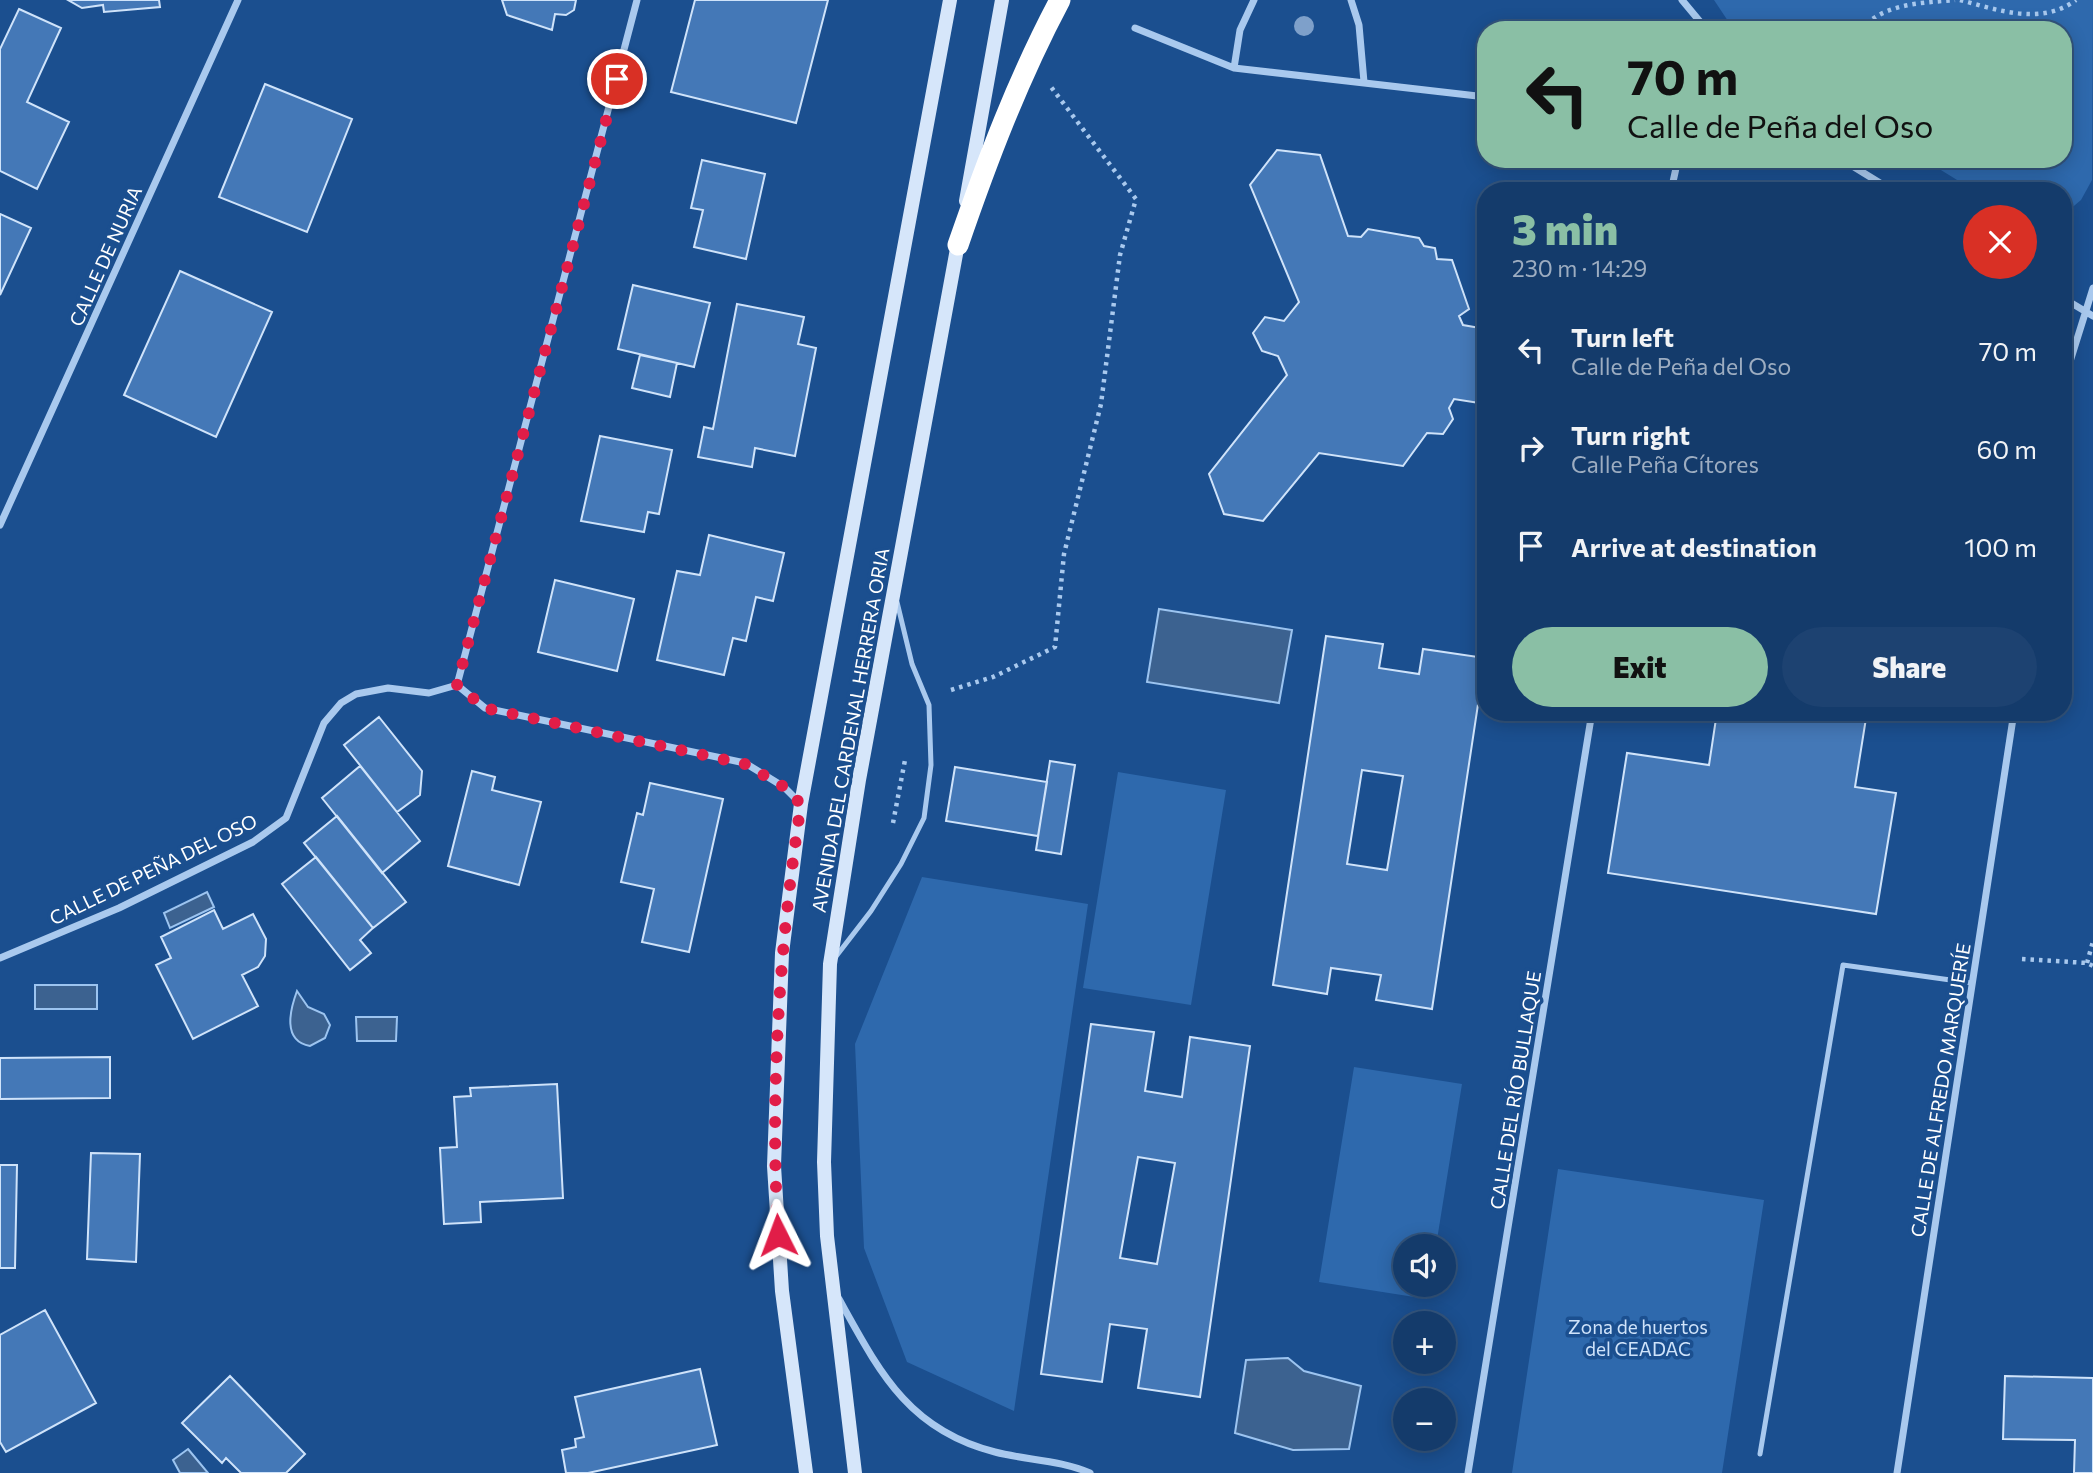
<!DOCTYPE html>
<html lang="en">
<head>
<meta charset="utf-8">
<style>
	body { margin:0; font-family:Commissioner,sans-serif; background:#1d4271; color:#f1f3f6; height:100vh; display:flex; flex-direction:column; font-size:26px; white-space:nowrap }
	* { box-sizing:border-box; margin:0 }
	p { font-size:23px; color:#9dadc1 }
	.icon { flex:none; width:38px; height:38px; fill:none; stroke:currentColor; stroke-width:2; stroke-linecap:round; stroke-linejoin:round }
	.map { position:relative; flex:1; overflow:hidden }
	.details { position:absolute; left:1477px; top:182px; width:595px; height:539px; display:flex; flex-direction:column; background:#143b6b; border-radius:28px; box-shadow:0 4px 18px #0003,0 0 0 2px #33557e }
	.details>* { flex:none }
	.banner { position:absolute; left:1477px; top:21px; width:595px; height:147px; border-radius:28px; box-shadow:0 4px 18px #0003,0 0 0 2px #33557e; background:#8abfa5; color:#111; overflow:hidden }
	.fabs { position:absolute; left:1393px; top:1234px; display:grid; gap:14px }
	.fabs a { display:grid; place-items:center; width:63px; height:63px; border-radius:50%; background:#143b6b; box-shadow:0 4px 18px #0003,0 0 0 2px #33557e; font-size:35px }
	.pin { position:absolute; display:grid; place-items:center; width:60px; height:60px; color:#fff; margin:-30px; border:4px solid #fff; border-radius:50%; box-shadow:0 2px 7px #0007 }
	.me { position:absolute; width:77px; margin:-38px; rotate:357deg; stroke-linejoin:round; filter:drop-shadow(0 0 5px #0008) }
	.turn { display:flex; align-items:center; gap:24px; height:147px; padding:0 35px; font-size:32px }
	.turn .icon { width:91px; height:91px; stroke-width:2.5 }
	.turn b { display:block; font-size:49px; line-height:60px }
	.round { display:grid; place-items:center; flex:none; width:74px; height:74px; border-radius:37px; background:#1d4271 }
	.summary { display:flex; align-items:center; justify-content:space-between; height:119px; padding:0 35px }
	h1 { font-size:42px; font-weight:800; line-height:52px; color:#8abfa5 }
	.button { display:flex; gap:14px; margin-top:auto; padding:14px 35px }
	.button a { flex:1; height:80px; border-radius:42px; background:#8abfa5; color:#111; font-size:28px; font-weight:800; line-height:80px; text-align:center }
	.button a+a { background:#1d4271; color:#f1f3f6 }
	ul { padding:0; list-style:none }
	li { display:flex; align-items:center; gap:21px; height:98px; padding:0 35px }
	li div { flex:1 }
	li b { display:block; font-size:26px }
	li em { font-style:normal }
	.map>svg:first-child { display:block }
</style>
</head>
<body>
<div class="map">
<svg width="2093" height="1473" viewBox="0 0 2093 1473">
	<rect width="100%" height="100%" fill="#1b4f8f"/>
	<!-- green -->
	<path fill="#2e69ad" d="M1714,0h379l-1,180 -11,20 -18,15v-24h-88l-52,-32h140v-129h-329z
		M1118,772l108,18 -35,215 -108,-17z
		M922,877l166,27 -74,507 -107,-49 -43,-114 -9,-204z
		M1354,1067l108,17 -26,162h-31v38l25,1 -3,14 -108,-17z
		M1558,1169l206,31 -42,273h-210z"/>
	<!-- water -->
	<path fill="#3c6290" stroke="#9cc4f0" stroke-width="2" d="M1159,609l133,21 -13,73 -132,-21z
		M207,892l7,15 -44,21 -6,-15z
		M35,985h62v24h-62z
		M297,991l11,16 16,7 6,11 -5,13 -15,8c-28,-5 -20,-36 -13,-55z
		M356,1017h41l-1,24h-39z
		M1288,1358l16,13 57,15 -12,63 -56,1 -58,-17 11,-73z
		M188,1449l20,24h-28l-7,-13z"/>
	<!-- building -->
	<path fill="#4478b7" stroke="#cfe3fa" stroke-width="2" fill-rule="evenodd" d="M68,0h91l1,7 -56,5 -1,-7 -21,3z
		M502,0h74l-2,10 -8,5 -11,-1 -3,16 -45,-15z
		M695,0h133l-32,123 -125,-31z
		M19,9l42,19 -34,74 42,20 -32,67 -37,-18v-122z
		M265,84l87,35 -45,113 -88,-35z
		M1277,150l43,5 28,81 13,1 7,-8 51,9 5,8 11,2 2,11 15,1 17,49 -10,7 4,9 23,4v75l-32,-5 -5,9 4,11 -10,15 -16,-1 -24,33 -84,-13 -56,68 -39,-7 -15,-40 78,-99 -9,-19 -16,-5 -9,-18 12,-16 19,4 15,-19 -49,-117z
		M702,160l63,14 -19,85 -52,-12 9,-37 -12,-2z
		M0,214l31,14 -31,67z
		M180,271l92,41 -56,125 -92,-42z
		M633,285l77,18 -16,64 -76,-18z
		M737,304l67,13 -6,27 18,4 -21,108 -40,-8 -3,19 -54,-10 6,-30 9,2z
		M640,355l37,8 -7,34 -38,-9z
		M600,436l72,14 -13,64 -11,-2 -4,20 -63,-11z
		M709,535l75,18 -11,48 -17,-4 -10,44 -13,-3 -9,37 -67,-15 20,-89 23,4z
		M555,580l79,19 -17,72 -79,-19z
		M1326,636l57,8 -4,24 40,6 4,-25 62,9 -53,351 -56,-9 5,-25 -50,-7 -4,26 -54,-9zM1362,770l41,6 -16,94 -40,-6z
		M1717,712h150l-12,75 41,6 -20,121 -268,-41 19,-120 82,12z
		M379,717l43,54 -2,24 -23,17 -53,-67z
		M1050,761l25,4 -14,89 -25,-4z
		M360,766l60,75 -38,32 -60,-75z
		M955,767l92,15 -9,54 -92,-15z
		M472,771l23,6 -3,13 49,12 -22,83 -71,-19z
		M650,783l73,16 -34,153 -47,-10 12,-53 -33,-7 16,-69 6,2z
		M337,816l69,86 -33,26 -69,-85z
		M316,857l57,71 -13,12 11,13 -21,17 -68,-86z
		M214,910l9,19 30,-15 13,25 -1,17 -7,11 -16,8 16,31 -65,33 -37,-74 15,-7 -10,-21z
		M1091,1024l63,8 -9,59 37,6 8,-60 60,9 -50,351 -62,-9 9,-59 -37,-5 -8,58 -61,-8zM1138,1157l37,6 -18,101 -37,-6z
		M110,1057v41l-110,1v-41z
		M557,1084l6,114 -83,4 1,20 -37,2 -4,-76 17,-1 -3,-50 17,-1 -1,-8z
		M91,1153l49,1 -4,108 -49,-3z
		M0,1165h17l-2,103h-15z
		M45,1310l51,93 -90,49 -6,-10v-107z
		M700,1369l17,76 -129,28h-22l-4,-23 14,-3 -1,-8 9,-2 -9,-40z
		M230,1376l75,78 -19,19h-45l-15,-15 -4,5 -40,-40z
		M2005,1376l88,2v95h-19l1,-33 -72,-1z"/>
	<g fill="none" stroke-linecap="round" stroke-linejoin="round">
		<!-- path -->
		<path stroke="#a9c9ee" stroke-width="4.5" stroke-dasharray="3.5 5" stroke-linecap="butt" d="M1960,0c38,10 81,26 116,0
			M1860,30c24,-27 61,-27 95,-30
			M951,690l42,-13 62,-30 9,-93 37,-150 19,-149 16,-56 -85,-112
			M893,823l12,-63
			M2022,959l65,4 6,3
			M2087,963l6,-22"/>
		<!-- lane -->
		<path stroke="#a9c9ee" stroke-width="5" d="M834,959l37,-48 30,-47 23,-46 7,-53 -2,-60 -17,-41 -15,-62
			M1760,1454l83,-489 129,18"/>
		<!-- street -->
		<path stroke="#a9c9ee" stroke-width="7" d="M1351,0l8,25 5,57
			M1682,0l25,30
			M1135,28l99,40 252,29
			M1234,68l6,-38 14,-30
			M1841,159l52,32
			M1671,191l7,-32
			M2063,298l30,18
			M2063,384l30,-96
			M0,525l238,-525
			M457,685l180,-685
			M457,685l28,23 260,55 39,24 16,16
			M0,958l119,-50 134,-66 33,-24 38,-95 17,-20 15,-9 32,-6 41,5 28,-8
			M839,1299c40,72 69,131 156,153 30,8 66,8 95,21
			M1468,1473l124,-761
			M1897,1473l117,-761"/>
		<!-- secondary -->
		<path stroke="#d6e6fa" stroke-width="14" d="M966,201l36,-201
			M806,1473l-24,-182 -8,-125 8,-213 19,-149 149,-804
			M855,1473l-28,-237 -3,-74 6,-198 29,-184 100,-542"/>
		<!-- highway -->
		<path stroke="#fff" stroke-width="21" d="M958,245c29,-84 60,-166 102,-245"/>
	</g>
	<!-- trees -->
	<circle fill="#7ea0ca" cx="1304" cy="26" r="10"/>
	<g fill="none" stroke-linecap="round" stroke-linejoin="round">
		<!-- route -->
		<path stroke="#e11d48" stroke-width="12" stroke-dasharray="0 21.6" d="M617,79l-160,606 28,23 260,56 39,23 17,17c-22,143 -31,286 -23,431"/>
	</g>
	<g text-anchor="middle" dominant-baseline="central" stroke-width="7" stroke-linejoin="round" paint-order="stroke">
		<!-- street labels -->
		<g font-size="19" fill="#fff" stroke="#1b4f8f">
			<text transform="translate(105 256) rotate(-66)">CALLE DE NURIA</text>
			<text transform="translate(850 730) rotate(-80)">AVENIDA DEL CARDENAL HERRERA ORIA</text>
			<text transform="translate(153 869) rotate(-26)">CALLE DE PEÑA DEL OSO</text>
			<text transform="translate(1515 1090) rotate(-81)">CALLE DEL RÍO BULLAQUE</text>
			<text transform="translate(1940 1090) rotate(-81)">CALLE DE ALFREDO MARQUERÍE</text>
		</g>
		<!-- park labels -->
		<g font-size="19" fill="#cfe3fa" stroke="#1b4f8f">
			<text x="1638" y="1326">Zona de huertos<tspan x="1638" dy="22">del CEADAC</tspan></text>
		</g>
	</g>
</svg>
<div class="fabs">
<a><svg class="icon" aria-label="sound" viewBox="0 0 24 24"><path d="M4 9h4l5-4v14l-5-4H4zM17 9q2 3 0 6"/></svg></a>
<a>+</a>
<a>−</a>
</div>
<div class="pin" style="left:617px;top:79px;background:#d93025"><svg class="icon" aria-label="arrive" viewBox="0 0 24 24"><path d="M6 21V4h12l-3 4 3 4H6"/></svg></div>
<svg class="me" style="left:778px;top:1235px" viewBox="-20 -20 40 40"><path d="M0-17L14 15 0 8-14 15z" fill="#e11d48" stroke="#fff" stroke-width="4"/></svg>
<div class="banner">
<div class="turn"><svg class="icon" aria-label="left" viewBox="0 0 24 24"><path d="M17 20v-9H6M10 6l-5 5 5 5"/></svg><div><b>70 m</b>Calle de Peña del Oso</div></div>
</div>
<section class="details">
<div class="summary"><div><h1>3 min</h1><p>230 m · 14:29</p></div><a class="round" style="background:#d93025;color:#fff"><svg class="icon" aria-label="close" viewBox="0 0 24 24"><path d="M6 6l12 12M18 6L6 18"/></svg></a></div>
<ul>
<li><svg class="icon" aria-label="left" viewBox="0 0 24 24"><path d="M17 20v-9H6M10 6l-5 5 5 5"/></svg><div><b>Turn left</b><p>Calle de Peña del Oso</p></div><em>70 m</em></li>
<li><svg class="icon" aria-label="right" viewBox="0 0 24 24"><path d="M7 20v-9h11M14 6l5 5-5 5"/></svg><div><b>Turn right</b><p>Calle Peña Cítores</p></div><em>60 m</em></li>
<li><svg class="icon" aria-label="arrive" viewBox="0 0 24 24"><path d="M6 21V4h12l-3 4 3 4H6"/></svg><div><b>Arrive at destination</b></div><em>100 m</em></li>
</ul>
<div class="button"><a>Exit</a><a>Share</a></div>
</section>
</div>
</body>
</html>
